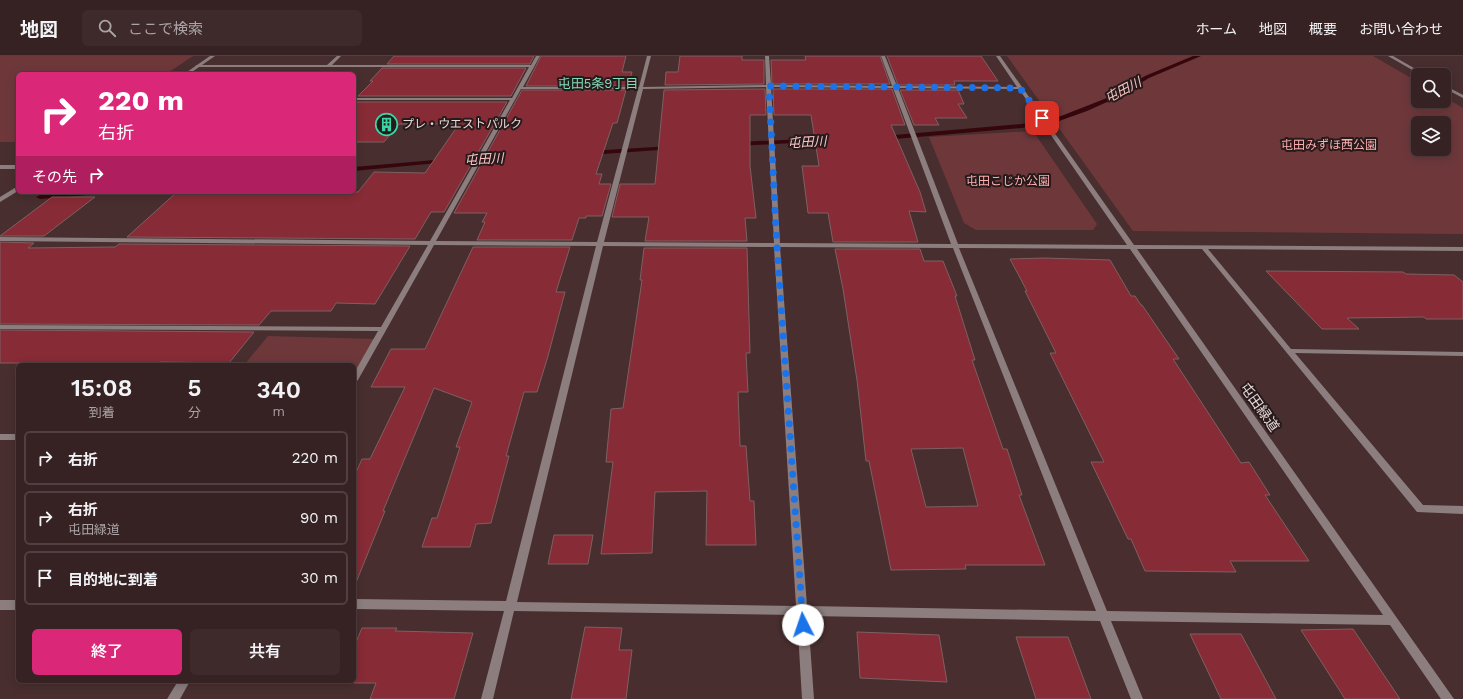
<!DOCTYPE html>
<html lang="ja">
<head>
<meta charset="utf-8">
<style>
	body { margin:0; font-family:"Work Sans","Noto Sans JP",sans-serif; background:#3e2a2b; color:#f1f3f6; height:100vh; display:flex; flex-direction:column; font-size:15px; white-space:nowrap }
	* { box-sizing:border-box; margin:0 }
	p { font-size:13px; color:#aaa4a6 }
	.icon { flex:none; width:22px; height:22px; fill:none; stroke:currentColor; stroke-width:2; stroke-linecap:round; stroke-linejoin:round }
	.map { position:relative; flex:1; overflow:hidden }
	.drawer { position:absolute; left:16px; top:307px; width:340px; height:320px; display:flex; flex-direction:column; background:#372223; border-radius:6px; box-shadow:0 2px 10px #0003,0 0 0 1px #513f41 }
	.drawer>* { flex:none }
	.top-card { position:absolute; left:16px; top:16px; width:340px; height:122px; border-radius:6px; box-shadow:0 2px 10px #0003,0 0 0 1px #513f41; background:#db2777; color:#fff; overflow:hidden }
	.buttons { position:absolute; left:1411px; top:12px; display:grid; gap:8px }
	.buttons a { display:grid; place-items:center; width:40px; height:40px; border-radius:6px; background:#372223; box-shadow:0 2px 10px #0003,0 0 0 1px #513f41; font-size:20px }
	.pin { position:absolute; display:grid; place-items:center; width:34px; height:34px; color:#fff; margin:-17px; border-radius:8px; box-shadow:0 2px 6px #0006 }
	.me { position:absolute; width:44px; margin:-22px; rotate:356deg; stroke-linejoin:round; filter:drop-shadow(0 0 3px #0008) }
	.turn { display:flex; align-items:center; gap:14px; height:84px; padding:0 16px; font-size:18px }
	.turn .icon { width:52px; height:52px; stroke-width:2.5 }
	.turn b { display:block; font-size:28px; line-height:34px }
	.then { display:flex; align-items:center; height:38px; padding:0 16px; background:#0003; gap:8px; font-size:15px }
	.eta { display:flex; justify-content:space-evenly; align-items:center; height:68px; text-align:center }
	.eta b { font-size:24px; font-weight:600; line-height:28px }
	.primary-button { display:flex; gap:8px; margin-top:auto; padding:8px 16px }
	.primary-button a { flex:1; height:46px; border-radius:6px; background:#db2777; color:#fff; font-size:16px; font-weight:600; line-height:46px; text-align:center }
	.primary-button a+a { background:#3e2a2b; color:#f1f3f6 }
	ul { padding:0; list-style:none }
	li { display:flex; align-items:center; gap:12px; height:54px; margin:0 8px 6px; padding:0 8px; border:2px solid #513f41; border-radius:6px }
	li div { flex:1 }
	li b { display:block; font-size:15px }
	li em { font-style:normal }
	header { display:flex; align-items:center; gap:24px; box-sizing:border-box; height:56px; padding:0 20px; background:#372223; border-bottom:1px solid #513f41 }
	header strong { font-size:19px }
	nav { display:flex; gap:22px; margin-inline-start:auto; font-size:14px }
	.search { width:280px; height:36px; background:#3e2a2b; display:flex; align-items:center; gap:10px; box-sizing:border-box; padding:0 14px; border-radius:6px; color:#aaa4a6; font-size:15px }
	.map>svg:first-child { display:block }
</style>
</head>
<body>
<header>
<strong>地図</strong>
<div class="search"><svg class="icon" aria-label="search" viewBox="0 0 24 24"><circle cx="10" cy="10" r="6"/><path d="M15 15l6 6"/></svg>ここで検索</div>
<nav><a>ホーム</a><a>地図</a><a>概要</a><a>お問い合わせ</a></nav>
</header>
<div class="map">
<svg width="1463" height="643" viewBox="0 0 1463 643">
	<rect width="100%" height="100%" fill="#492e2f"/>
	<!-- green -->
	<path fill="#6e383b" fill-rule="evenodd" d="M0,0h193l-27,18h-148v68h-18z
		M1007,0h366l45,26v19h26v-4l19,11v126l-330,-3zM1418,67h26v26h-26z
		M1033,75l64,93 -4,6h-117l-12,-7 -35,-86z
		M268,280l107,3 -21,33v-7h-110z"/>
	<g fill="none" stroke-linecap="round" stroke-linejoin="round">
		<!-- stream -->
		<path fill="#36060d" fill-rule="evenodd" d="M1193,0h8l-52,22 -33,20 -29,13 -28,10 -37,7 -139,12 -3,-2 3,-2 139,-12 34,-6 56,-22 33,-20z
			M827,82l3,2 -1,1 -92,5 -3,-2 3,-2z
			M671,90l3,2 -1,1 -84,6 -3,-2 3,-2z
			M446,103l3,2 -1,1 -94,9v-4z
			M74,136h31l-4,2 -61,5 -4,-2 4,-2z"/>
	</g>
	<!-- building -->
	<path fill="#872b36" stroke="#7e6061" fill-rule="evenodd" d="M394,0h140l-4,8h-143z
		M541,0h85l-4,16h10l-4,14h-102z
		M680,0h62v4h22v24l-99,1 1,-13h12z
		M805,0h75l10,28h-118l-1,-24h35z
		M887,0h94l17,25h-44l1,4h-57z
		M382,12h144l-15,28h-153l15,-15h-3z
		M765,33l1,26h-16v51l6,52h-11l2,23h-102l4,-24h-37l8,-33h35l9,-94z
		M773,33h119l13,36h-14l29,67 6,20 -17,-1 9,31h-85l-5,-29h-20l-6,-47h17l-8,-51h-37z
		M522,34h104l-9,33h-4l-17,51h6l-3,10h12l-9,32h-16v2h-7l-7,22h-95l8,-18h-3l5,-9h-33z
		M900,34h58l6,14h-6l9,14h-32l4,7h-25z
		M354,46h153l-63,110h-13l-16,27 -288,-2 50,-45h181l16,-20 51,1 34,-49h-60l-15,18h-30z
		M52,141h43l-51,39h-44z
		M0,186l34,1 -6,5 87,-1 4,-3 291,2 -35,58 -39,-1 -5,8h-60l-12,14 -259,-1z
		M473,191h97l-14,45h9l-17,64 -11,36h-13l-18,64h3l-18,67 -15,1 -6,23h-48l10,-29h5l23,-71h-4l16,-45 -38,-14 -51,123h2l-30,74h-1v-108l8,-18h8l35,-72h-34l20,-38h34z
		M644,192h103l3,105h-4l2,39h-10l2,54h6l4,55h4l2,44h-50l1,-54 -52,1 -3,61 -51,1 12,-92h-7l5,-53 12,-1 19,-128h-2z
		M835,193h85l4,12h19l14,35h-2l20,64h-3l31,89h4l15,46h-3l26,70h-80l1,4 -75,1 -22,-109h-3l-9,-81 -14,-91zM963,392l15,58 -52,1 -15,-58z
		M1045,202l65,2 21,36h4l6,9h1l37,54h-6l68,104 8,-1 21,33h-5l44,66h-79l6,11 -91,-1 -14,-32h-3l-37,-77h13l-54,-109h6l-31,-62h2l-17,-32z
		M1266,215l137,1 3,2 48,1 9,7v37h-37l-2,-2 -77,1 12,11h-37z
		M0,274l254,2 -25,31 -69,-1 -1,2h-40l1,-1h-120z
		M554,479h39l-5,29h-40z
		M585,571l37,1 -3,22h13l-6,49h-55z
		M362,572h35l-2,3 78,2 -19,66h-84l6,-16h-22v-36z
		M1353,573l47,70h-55l-44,-69z
		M857,576l82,3 8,47 -87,-4z
		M1190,578h51l35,65h-55z
		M1016,581h52l23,62h-55z"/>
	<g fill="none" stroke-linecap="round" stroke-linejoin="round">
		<!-- minor -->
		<path fill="#8c7e7e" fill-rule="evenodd" d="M337,0h4l-9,9h199l5,-9h4l-17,31h116l8,-31h4l-8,31 123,-2 -1,-29h4l2,29 121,1 -11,-30h4l12,30 120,1 -21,-31h4l134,189 329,2v4l-255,-2 83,100 172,3v4l-168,-3 128,152 40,1v8l-46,-2 -215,-263h-65l317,450h-13l-51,-74 -279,-4 32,78h-12l-31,-78 -292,-5 6,83h-12l-5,-84 -283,-4 -21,88h-12l23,-88 -150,-2v-10l152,2 90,-355 -162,-1 -76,135 -4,3v-10l24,-42 -378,-2v-4l381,2 47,-82 -428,-4v-4l430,4 80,-141h-156v-2h158l17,-31h-332l-2,-1 2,-1h130zM766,31l8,156 -170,-1 39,-153zM771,31l122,1 58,156 -171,-1zM898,32l121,1 108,156 -169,-1zM521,33h117l-41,153 -161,-1zM603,190l171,1 22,359 -279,-4zM780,191l173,1 143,363 -289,-5zM959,192l171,1 253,366 -276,-4z
			M1388,0h5l33,19h-5z
			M1444,29l19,10v3l-19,-10z
			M0,109h18v4h-18z
			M0,378h18v6h-18z
			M0,544h18v10h-18z
			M178,625h12l-10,18h-13z"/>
		<!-- tertiary -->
		<path fill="#8c7e7e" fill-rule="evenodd" d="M210,0h5l-26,18h-5z
			M18,130v5l-18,11v-5z"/>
	</g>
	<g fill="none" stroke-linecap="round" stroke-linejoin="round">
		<!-- route -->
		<path stroke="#1a73e8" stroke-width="7" stroke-dasharray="0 12.6" d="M803,569l-27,-394 -7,-145 251,2 22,30"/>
	</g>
	<!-- icons -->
	<defs>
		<symbol id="building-ring" viewBox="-11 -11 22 22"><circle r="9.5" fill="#261a1b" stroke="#3bd4a4" stroke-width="1.5"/><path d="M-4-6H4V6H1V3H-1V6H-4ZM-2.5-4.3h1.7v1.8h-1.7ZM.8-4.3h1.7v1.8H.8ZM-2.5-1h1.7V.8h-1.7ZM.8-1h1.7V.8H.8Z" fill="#3bd4a4"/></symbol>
	</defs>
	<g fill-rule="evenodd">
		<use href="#building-ring" x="374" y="56" width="25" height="25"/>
	</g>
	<g text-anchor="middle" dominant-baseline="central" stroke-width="4" stroke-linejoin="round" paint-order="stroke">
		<!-- far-poi labels -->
		<g font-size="12" fill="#e8d7d7" stroke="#261a1b" text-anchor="start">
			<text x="402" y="68">プレ・ウエストパルク</text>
		</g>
		<!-- far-park labels -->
		<g font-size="12" fill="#fdaeb0" stroke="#261a1b">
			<text x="1329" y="89">屯田みずほ西公園</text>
			<text x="1008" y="125">屯田こじか公園</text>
		</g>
		<!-- far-neighbourhood labels -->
		<g font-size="13" fill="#82dbb9" stroke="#261a1b">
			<text x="598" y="27">屯田5条9丁目</text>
		</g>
		<!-- far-water labels -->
		<g font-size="13" font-style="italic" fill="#fac4c5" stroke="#261a1b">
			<text transform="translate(1123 34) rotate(-27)">屯田川</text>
			<text transform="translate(807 86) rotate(-3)">屯田川</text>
			<text transform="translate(484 103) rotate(-3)">屯田川</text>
		</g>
		<!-- street labels -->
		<g font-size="14" fill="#e8d7d7" stroke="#261a1b">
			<text transform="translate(1260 351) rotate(55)">屯田緑道</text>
		</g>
	</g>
</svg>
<div class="buttons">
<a><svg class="icon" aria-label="search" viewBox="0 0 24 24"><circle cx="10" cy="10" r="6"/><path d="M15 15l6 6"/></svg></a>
<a><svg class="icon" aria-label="layers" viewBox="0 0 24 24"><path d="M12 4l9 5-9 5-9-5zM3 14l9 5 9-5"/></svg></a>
</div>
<div class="pin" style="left:1042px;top:62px;background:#d93025"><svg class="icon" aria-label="arrive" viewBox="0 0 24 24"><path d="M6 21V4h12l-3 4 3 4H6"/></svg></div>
<svg class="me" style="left:803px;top:569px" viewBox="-20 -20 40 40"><circle r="19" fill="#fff"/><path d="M0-13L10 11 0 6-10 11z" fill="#1a73e8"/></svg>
<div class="top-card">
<div class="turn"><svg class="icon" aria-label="right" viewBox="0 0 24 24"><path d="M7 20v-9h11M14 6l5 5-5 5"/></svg><div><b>220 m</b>右折</div></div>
<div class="then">その先<svg class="icon" aria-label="right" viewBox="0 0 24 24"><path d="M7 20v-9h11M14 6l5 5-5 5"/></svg></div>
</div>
<section class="drawer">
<div class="eta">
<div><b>15:08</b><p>到着</p></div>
<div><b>5</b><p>分</p></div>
<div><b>340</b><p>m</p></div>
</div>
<ul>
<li><svg class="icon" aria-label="right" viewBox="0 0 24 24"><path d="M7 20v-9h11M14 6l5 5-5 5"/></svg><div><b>右折</b></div><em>220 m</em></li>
<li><svg class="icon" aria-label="right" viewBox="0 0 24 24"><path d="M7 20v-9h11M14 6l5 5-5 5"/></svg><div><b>右折</b><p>屯田緑道</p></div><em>90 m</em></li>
<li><svg class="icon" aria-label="arrive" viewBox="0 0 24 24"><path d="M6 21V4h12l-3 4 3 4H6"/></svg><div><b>目的地に到着</b></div><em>30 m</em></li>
</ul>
<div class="primary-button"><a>終了</a><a>共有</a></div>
</section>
</div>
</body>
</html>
